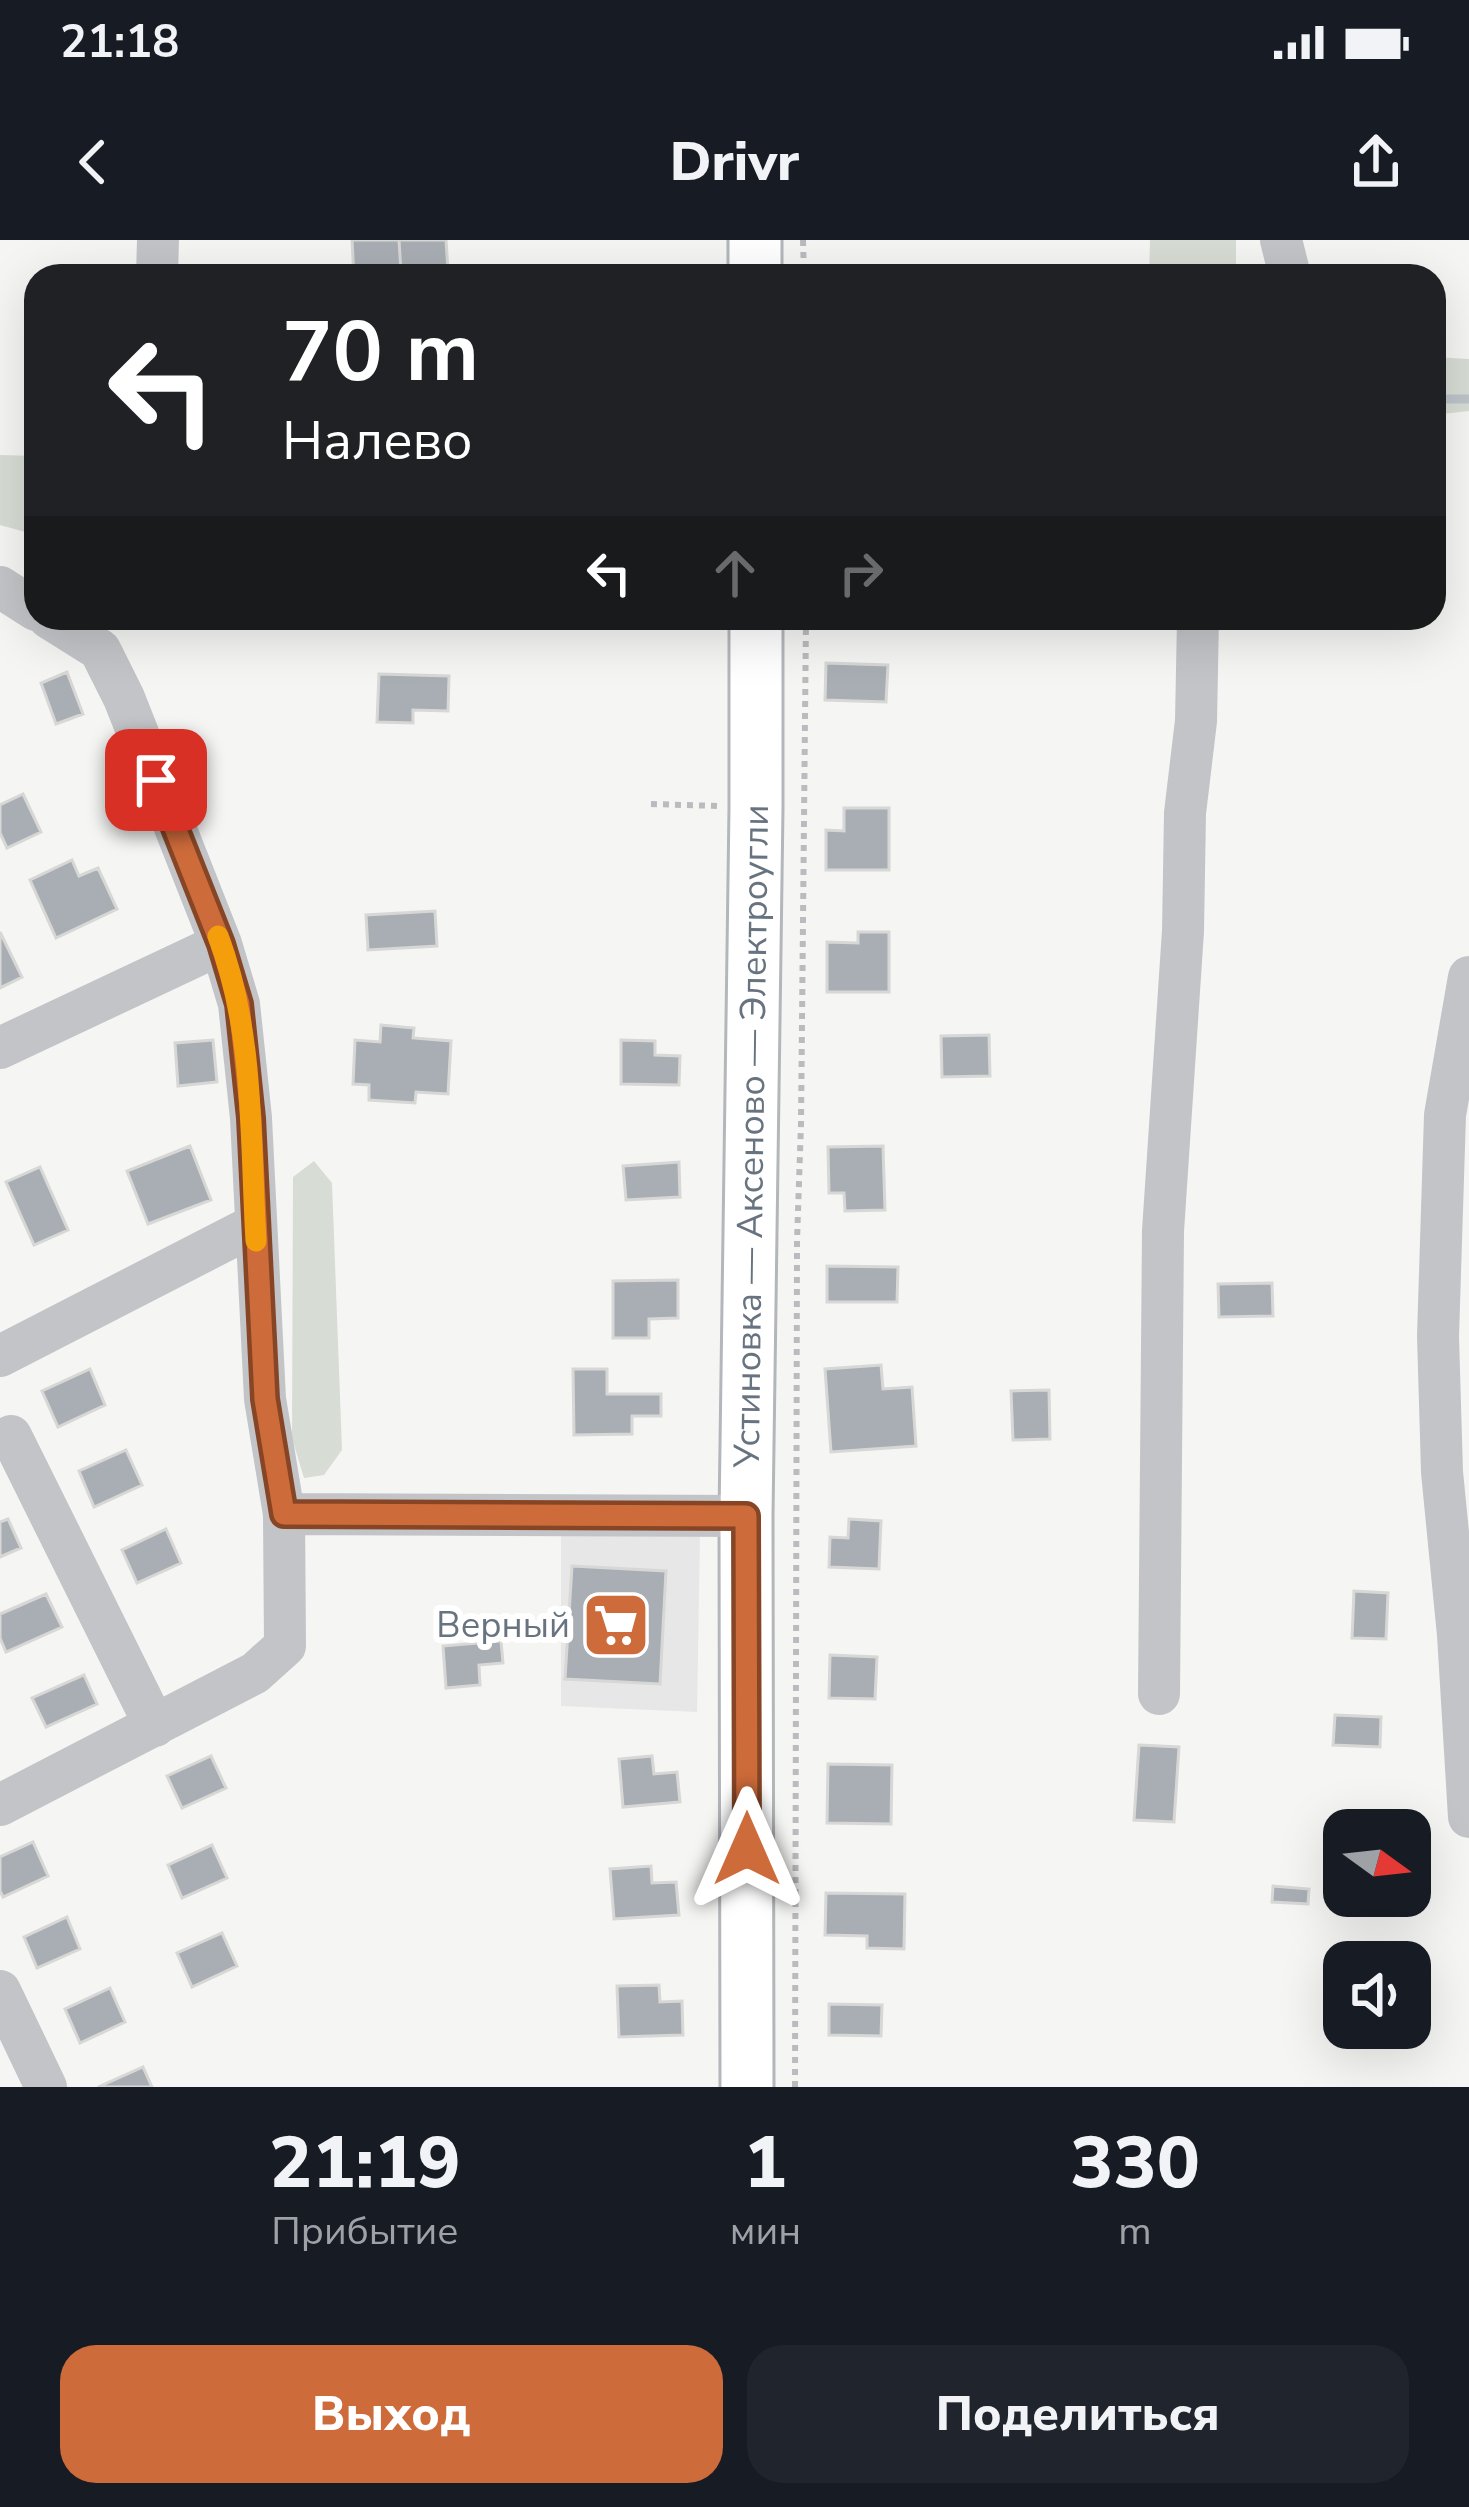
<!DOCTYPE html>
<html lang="ru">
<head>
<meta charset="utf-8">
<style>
	body { margin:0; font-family:"Nunito Sans",sans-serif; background:#20242c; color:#f1f3f6; height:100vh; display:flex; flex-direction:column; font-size:45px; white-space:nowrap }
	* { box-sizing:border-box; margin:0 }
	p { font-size:39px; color:#9ea1a6 }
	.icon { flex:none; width:66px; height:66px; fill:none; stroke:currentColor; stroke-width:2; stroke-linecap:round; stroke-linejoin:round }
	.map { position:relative; height:1847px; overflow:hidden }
	.side { display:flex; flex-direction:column; background:#171b24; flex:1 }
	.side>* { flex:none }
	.hud { position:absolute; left:24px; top:24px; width:1422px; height:366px; border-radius:36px; box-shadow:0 12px 48px #0002; background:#202124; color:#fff; overflow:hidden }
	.needle { width:78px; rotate:105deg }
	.controls { position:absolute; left:1323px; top:1569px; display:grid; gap:24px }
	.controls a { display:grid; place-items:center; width:108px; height:108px; border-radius:24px; background:#171b24; box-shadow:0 12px 48px #0002; font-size:60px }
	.pin { position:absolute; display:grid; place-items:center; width:102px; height:102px; color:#fff; margin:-51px; border-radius:24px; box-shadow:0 6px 18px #0006 }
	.me { position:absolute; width:132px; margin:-66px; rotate:0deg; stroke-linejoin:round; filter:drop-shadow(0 0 9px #0008) }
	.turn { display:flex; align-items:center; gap:42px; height:252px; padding:0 60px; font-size:54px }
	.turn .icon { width:156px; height:156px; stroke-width:2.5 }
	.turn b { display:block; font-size:84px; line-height:102px }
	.lanes { display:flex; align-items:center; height:114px; padding:0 60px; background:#0003; justify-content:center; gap:60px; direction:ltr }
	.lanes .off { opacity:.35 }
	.eta { display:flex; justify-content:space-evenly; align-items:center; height:204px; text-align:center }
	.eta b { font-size:72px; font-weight:800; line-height:84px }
	.primary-button { display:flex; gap:24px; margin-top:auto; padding:24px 60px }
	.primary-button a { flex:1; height:138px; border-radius:36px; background:#ce6b3a; color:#fff; font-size:48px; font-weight:800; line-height:138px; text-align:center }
	.primary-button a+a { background:#20242c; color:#f1f3f6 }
	.status { display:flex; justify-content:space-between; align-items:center; height:84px; padding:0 60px; background:#171b24; direction:ltr }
	.status svg { height:33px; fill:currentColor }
	header { display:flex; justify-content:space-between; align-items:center; height:156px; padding:0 60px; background:#171b24; font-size:54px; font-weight:800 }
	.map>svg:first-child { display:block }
</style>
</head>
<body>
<div class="status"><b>21:18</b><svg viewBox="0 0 49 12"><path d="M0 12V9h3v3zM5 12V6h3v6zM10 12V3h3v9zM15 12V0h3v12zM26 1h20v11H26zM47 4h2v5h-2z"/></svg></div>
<header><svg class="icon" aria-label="back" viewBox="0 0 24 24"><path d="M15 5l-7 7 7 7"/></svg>Drivr<svg class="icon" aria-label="share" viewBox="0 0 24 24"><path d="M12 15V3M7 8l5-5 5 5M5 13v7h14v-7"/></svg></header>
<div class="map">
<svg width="1469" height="1847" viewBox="0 0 1469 1847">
	<rect width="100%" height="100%" fill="#f5f6f3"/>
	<!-- built -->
	<path fill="#e6e7e6" d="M561,1290l139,3 -3,179 -136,-6z"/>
	<!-- green -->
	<path fill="#d7dcd4" d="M1150,0h86v36h-87z
		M1434,117l35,2v52l-35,4z
		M0,215l36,1v79l-36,-10z
		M314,921l18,22 10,267 -18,25 -20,3 -12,-40 1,-261z"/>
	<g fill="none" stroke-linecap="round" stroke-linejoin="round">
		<!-- stream -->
		<path stroke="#bcc3c9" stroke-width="9" d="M1434,159h35"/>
	</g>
	<!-- building -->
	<path fill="#a8aeb4" stroke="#d7d7d5" stroke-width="3" d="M352,0h47l2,32 -16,1v3h-31z
		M399,0h47l2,31 -47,1z
		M904,378h59l-1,8 -58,-3z
		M826,423l62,2 -2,37 -61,-2z
		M67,432l16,42 -27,10 -15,-41z
		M379,434l70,2 -1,35 -35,-1v13l-36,-1z
		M23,554l18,38 -34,16 -7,-15v-28z
		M844,568h45v62h-63v-40l18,1z
		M72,620l7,16 19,-8 19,41 -61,29 -26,-58z
		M435,671l2,35 -69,4 -2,-35z
		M0,692l22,45 -22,11z
		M858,692h31v60h-62v-50l31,1z
		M381,785l33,3 -1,10 38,3 -3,53 -32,-2 -1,11 -46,-3v-15l-16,-1 2,-44 25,2z
		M989,795l1,41 -48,1 -1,-41z
		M213,800l4,42 -39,4 -3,-43z
		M621,800l34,1v14l25,1 -1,29 -58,-1z
		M190,906l21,54 -63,24 -21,-53z
		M883,906l2,64 -40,1 -1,-18h-15l-1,-46z
		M679,922l1,35 -54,3 -3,-34z
		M40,927l28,63 -34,15 -28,-63z
		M827,1026l71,1 -1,35h-70z
		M678,1040v38l-29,1v19h-36v-57z
		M1272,1043l1,33 -54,1 -1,-33z
		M881,1125l2,24 29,-2 4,59 -85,6 -6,-83z
		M90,1129l15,36 -47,22 -16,-36z
		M573,1129h34v25h54v22h-29v18l-58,1z
		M1049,1150l1,49 -37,1 -2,-49z
		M126,1210l16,35 -48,22 -15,-36z
		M8,1279l13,29 -21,9v-35z
		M849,1279l32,2 -2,48 -50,-2 1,-30 18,1z
		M166,1289l15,34 -44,20 -15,-33z
		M572,1326l94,5 -6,113 -95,-5z
		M1354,1351l34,2 -2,46 -34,-1z
		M46,1354l16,33 -56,25 -6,-14v-24z
		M501,1401l2,22 -24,2 1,20 -34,3 -3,-42z
		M830,1415l47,2 -2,42 -46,-1z
		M84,1435l13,29 -51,23 -14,-29z
		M1335,1475l46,2 -1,30 -47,-2z
		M1139,1505l40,2 -5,75 -40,-2z
		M211,1516l15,32 -44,20 -15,-32z
		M652,1516l2,18 23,-2 3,30 -57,5 -4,-48z
		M828,1524l64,1 -1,59 -64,-1z
		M33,1602l15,34 -45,21 -3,-6v-34z
		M212,1605l15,33 -45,20 -14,-33z
		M651,1626l1,17 24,-1 3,33 -65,4 -4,-50z
		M1273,1646l36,3 -1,15 -36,-2z
		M826,1653l79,1 -1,55 -37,-1v-12l-42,-1z
		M67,1677l13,32 -43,19 -13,-31z
		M222,1693l15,33 -45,21 -15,-34z
		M659,1745l1,17 22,-1 1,34 -64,2 -2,-51z
		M110,1748l15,34 -45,21 -15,-34z
		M829,1764l53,1 -1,31 -52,-1z
		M143,1827l9,20h-54z"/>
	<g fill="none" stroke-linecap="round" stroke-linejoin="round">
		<defs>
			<g id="major">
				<path d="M755,0v36"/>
				<path id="s1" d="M747,1847l-1,-571 10,-708v-190"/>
			</g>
		</defs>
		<!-- major casing -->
		<use href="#major" stroke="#b3b6ba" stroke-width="57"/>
		<!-- path -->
		<path stroke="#b9bbbe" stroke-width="6" stroke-dasharray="6 6" stroke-linecap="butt" d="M803,0l1,36
			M651,564l68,2
			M795,1847l2,-846 4,-117 5,-506"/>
		<!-- minor -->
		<path stroke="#c2c4c7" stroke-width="42" d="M1281,0l9,36
			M157,36l1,-36
			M0,347l36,23
			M1469,737l-24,138 -7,221 4,136 16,163 11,182
			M0,808l221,-104
			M0,1116l255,-131
			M11,1196l144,290
			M284,1274l462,2
			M1159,1454l4,-463 20,-300 2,-118 11,-92 2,-103
			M0,1565l255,-132 30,-27 -1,-132 -19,-115 -14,-281 -12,-114 -18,-60 -97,-246 -24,-48 -51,-32
			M0,1751l46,96"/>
		<!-- major -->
		<use href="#major" stroke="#fff" stroke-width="51"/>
	</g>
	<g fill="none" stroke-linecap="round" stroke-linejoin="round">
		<defs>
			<path id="route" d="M156,540l65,164 18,60 12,114 14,281 19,115 462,2 1,333"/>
		</defs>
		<!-- route casing -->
		<use href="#route" stroke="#864626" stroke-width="30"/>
		<!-- route -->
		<use href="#route" stroke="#ce6b3a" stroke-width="21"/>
		<!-- slow -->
		<path stroke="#f59e0b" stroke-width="21" d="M218,696c37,97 32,204 38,305"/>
	</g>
	<!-- icons -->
	<defs>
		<symbol id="supermarket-square" viewBox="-11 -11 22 22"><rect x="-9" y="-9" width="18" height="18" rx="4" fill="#ce6b3a" stroke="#fff"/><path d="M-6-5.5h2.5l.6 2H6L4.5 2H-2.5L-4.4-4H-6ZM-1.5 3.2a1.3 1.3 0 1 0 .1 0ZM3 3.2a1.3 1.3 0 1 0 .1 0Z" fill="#fff"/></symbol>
	</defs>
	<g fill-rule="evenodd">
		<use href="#supermarket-square" x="578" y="1347" width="76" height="76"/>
	</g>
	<g text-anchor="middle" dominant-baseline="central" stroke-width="12" stroke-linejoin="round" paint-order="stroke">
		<!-- street labels -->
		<g font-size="36" fill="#687380" stroke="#fff">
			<text stroke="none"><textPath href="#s1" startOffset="951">Устиновка — Аксеново — Электроугли</textPath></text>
		</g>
		<!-- poi labels -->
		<g font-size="36" fill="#687380" stroke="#fff" text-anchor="end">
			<text x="570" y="1385">Верный</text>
		</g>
	</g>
</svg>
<div class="controls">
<a><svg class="needle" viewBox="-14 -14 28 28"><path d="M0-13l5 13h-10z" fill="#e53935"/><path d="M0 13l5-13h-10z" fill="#9ea1a6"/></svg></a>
<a><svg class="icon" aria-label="sound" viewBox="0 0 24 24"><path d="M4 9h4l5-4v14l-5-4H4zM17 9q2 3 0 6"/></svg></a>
</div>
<div class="pin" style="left:156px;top:540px;background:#d93025"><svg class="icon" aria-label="arrive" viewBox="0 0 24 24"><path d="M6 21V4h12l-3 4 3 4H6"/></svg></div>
<svg class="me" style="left:747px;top:1609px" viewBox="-20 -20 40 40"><path d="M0-17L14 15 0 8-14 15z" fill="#ce6b3a" stroke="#fff" stroke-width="4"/></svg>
<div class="hud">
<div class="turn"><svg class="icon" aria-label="left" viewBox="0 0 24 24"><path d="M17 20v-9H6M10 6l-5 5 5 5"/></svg><div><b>70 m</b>Налево</div></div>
<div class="lanes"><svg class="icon" aria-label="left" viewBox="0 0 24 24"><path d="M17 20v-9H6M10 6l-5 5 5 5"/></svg><svg class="icon off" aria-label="ahead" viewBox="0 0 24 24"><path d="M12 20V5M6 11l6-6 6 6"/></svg><svg class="icon off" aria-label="right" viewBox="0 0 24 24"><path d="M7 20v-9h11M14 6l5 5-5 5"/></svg></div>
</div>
</div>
<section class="side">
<div class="eta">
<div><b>21:19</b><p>Прибытие</p></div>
<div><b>1</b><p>мин</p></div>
<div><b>330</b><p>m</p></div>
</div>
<div class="primary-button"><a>Выход</a><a>Поделиться</a></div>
</section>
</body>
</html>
